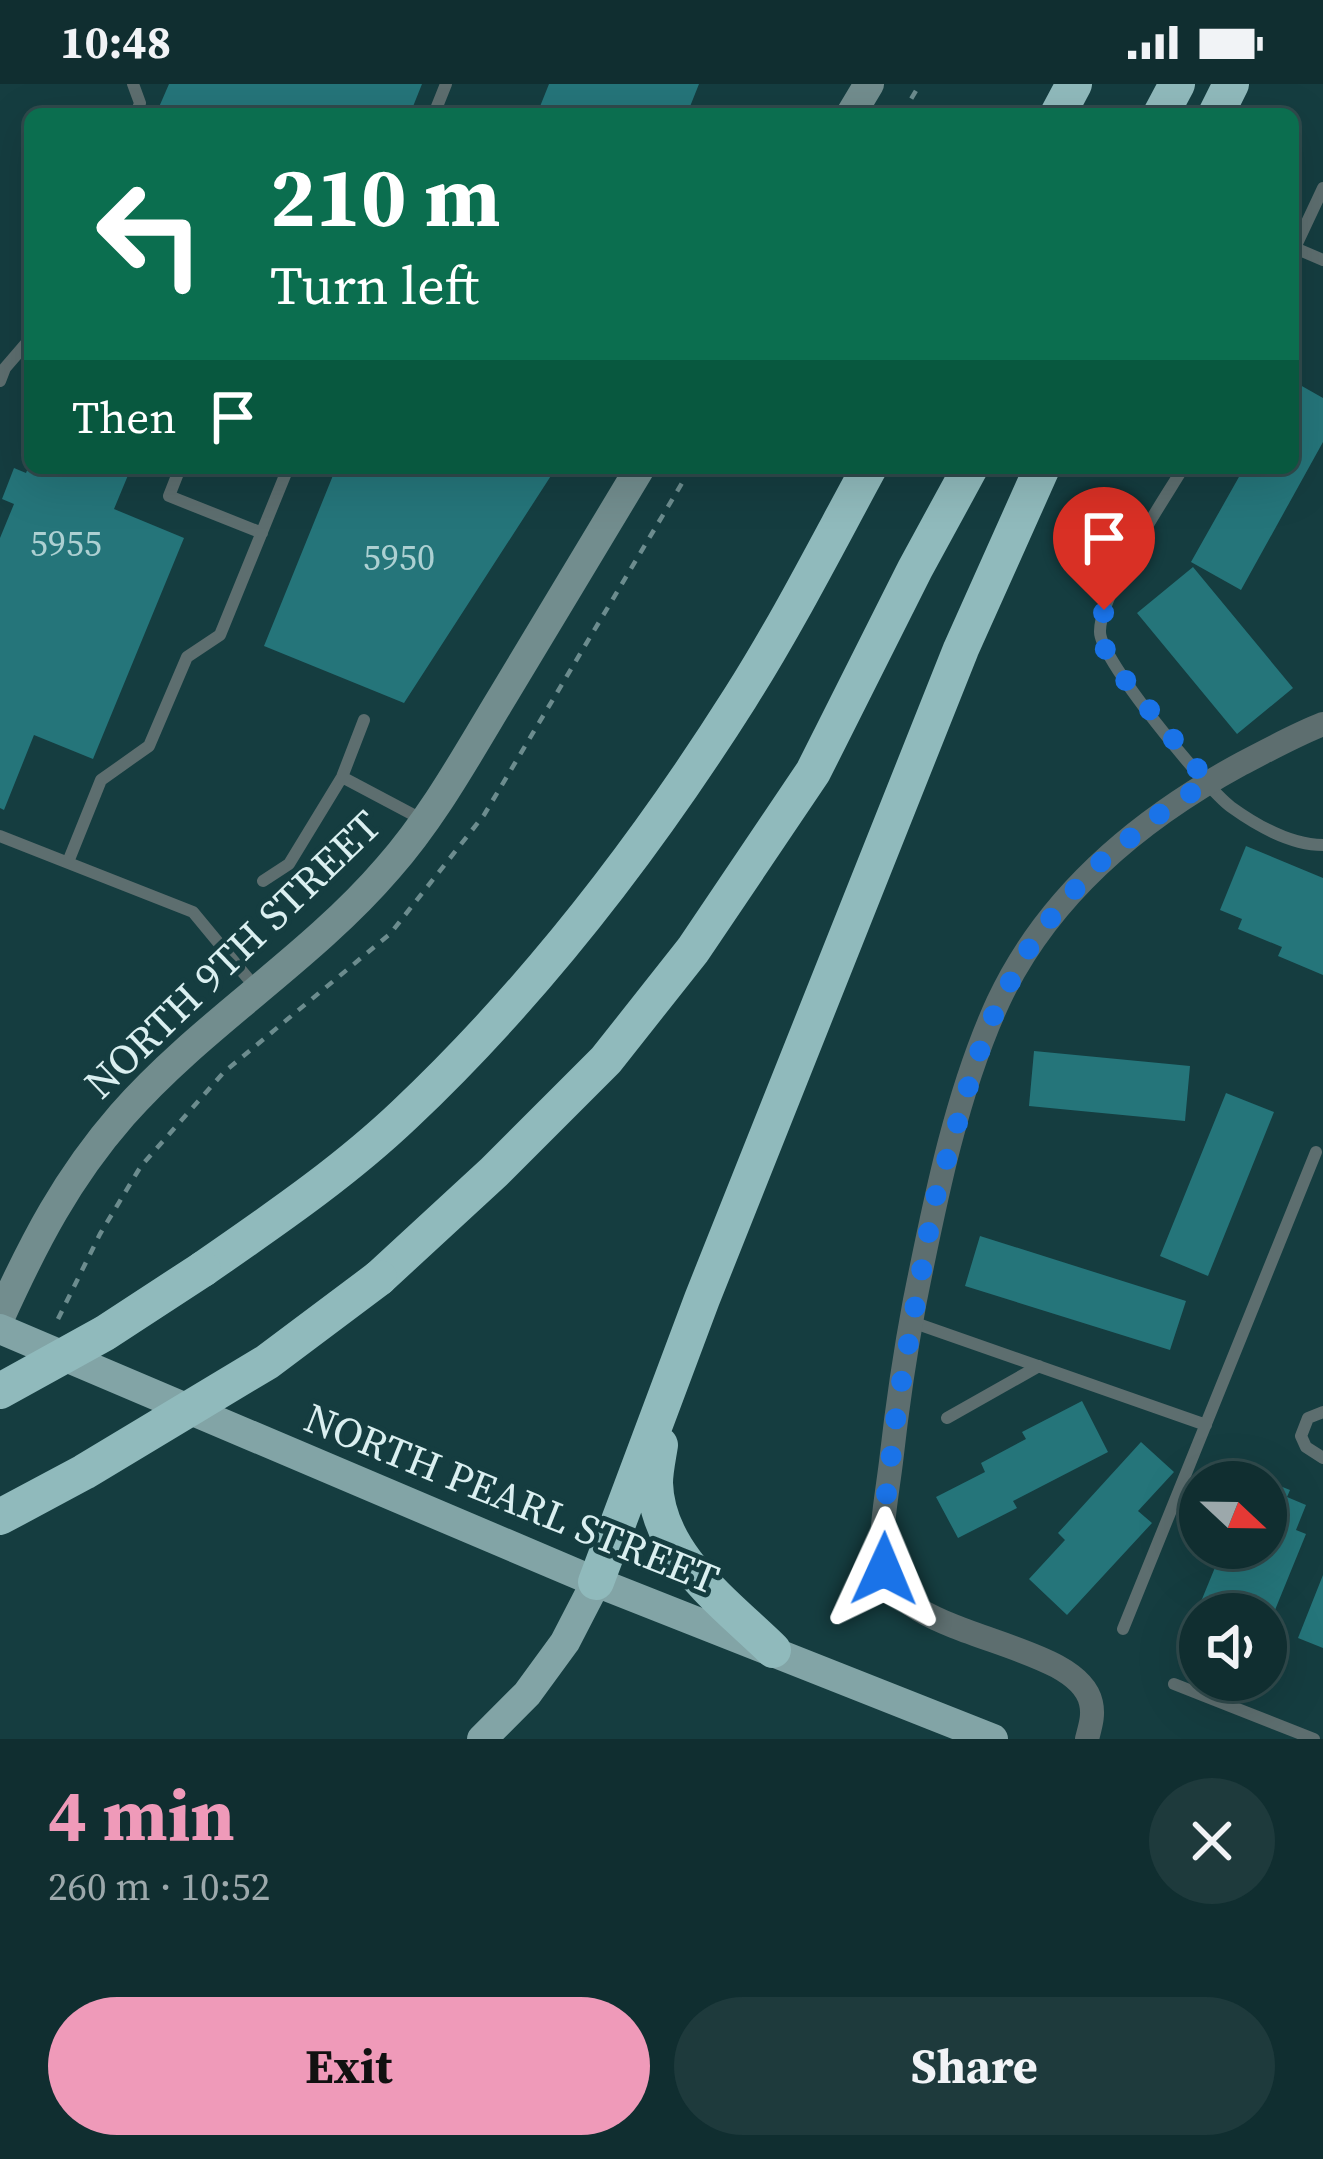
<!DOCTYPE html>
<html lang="en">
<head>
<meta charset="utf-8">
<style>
	body { margin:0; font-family:"Source Serif 4",serif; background:#1e3a3c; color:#f1f3f6; height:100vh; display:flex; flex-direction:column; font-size:45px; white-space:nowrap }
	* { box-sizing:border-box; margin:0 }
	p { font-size:39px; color:#9ca8ab }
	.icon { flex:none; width:66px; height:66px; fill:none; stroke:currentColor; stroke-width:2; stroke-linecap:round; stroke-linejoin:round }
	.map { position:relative; height:1655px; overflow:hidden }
	.side { display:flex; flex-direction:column; background:#102e30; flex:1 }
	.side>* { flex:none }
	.top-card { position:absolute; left:24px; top:24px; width:1275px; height:366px; border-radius:18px; box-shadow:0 12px 48px #0002,0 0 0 3px #304a4c; background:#0b6e4f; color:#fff; overflow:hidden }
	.needle { width:78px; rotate:112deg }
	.controls { position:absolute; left:1179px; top:1377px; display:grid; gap:24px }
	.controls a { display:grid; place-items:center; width:108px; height:108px; border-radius:50%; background:#102e30; box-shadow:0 12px 48px #0002,0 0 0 3px #304a4c; font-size:60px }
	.pin { position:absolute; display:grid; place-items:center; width:102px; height:102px; color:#fff; margin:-123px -51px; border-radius:50% 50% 50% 0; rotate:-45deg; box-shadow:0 0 12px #0007 }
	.pin .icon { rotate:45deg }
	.me { position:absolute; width:132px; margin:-66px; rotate:1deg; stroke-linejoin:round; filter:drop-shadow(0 0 9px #0008) }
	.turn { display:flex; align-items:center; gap:42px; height:252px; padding:0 48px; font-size:54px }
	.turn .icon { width:156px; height:156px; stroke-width:2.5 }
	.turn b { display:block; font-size:84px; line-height:102px }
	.then { display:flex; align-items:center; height:114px; padding:0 48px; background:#0003; gap:24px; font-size:45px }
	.round { display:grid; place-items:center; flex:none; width:126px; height:126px; border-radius:63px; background:#1e3a3c }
	.overview { display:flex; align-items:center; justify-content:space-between; height:204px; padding:0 48px }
	h1 { font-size:72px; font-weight:700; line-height:90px; color:#ef9ab9 }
	.cta { display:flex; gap:24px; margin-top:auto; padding:24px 48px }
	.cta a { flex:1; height:138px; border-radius:72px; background:#ef9ab9; color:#111; font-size:48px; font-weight:700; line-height:138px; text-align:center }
	.cta a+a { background:#1e3a3c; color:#f1f3f6 }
	.status { display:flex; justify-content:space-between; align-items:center; height:84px; padding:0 60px; background:#102e30; direction:ltr }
	.status svg { height:33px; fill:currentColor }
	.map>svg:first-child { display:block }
</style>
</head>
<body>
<div class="status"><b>10:48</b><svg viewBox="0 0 49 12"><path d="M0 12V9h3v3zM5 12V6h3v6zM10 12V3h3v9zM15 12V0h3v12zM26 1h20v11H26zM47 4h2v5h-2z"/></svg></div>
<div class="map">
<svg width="1323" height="1655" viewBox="0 0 1323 1655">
	<rect width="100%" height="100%" fill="#153d40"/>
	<!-- building -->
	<path fill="#25757a" d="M169,0h253l-12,30h-254z
		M549,0h150l-12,30h-150z
		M1293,297l30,17v44l-82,148 -50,-28 53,-94h49z
		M14,384l12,5 2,-5h103l-17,41 70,29 -91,221 -59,-24 -30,75 -4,-2v-270l14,-34 -12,-5z
		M336,384h220l-152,235 -140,-57z
		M1193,483l100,121 -56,46 -100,-121z
		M1246,762l77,32v97l-45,-19 4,-9 -44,-18 4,-10 -22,-9z
		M1034,967l156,15 -5,55 -156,-15z
		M1226,1009l48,19 -66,164 -48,-20z
		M980,1152l206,65 -16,49 -205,-64z
		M1082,1317l26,51 -95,49 4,7 -59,30 -22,-41 49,-25 -4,-9 45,-24 -4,-7z
		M1141,1358l33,30 -36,39 14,12 -85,92 -38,-36 36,-39 -7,-7z
		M1253,1391l37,15 -3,7 19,8 -10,25 10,4 -40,98v-18h-66v29l-14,-5 37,-90h43v-66h-15z
		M1323,1491v73l-25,-10z"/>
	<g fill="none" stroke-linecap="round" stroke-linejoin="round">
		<!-- path -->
		<path stroke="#6c8c8e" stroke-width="4.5" stroke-dasharray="9 9" stroke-linecap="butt" d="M902,30l18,-30
			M58,1235l42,-85 41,-68 83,-94 166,-138 94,-119 207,-347"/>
		<!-- lane -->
		<path stroke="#5d6e6f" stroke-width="12" d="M133,0l7,19 -4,11
			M434,30l12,-30
			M1295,164l28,12
			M1293,168l30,-64
			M0,297l5,-13 25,-29
			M180,384l-11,28 93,37
			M1183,384c-21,35 -84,128 -83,164 0,27 106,157 131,175 25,18 60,38 92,38
			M342,693l83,44
			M0,752l193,76 62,75
			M68,778l33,-82 48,-34 38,-89 33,-22 68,-167
			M263,797l26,-17 53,-87 22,-57
			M912,1238l294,103
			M1323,1328l-15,6 -7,18 5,11 17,11
			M947,1334l92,-52
			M1123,1545l193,-477
			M1174,1600l140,55"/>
		<!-- street -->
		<path stroke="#5d6e6f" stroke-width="24" d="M1087,1655c3,-12 7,-23 4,-36 -14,-65 -202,-63 -208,-141 -3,-34 4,-67 8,-100 6,-54 14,-109 24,-162 20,-99 41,-206 83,-298 50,-107 142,-183 243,-238 27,-14 54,-29 82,-40"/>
		<!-- secondary -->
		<path stroke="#728d8e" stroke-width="30" d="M851,30l18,-30
			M0,1233c34,-75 67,-139 122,-202 80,-91 187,-155 266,-247 46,-52 80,-115 116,-174 45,-75 91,-151 136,-226"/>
		<!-- primary -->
		<path stroke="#82a4a6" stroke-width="30" d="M0,1245l596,253 397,157
			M482,1655l45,-45 38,-52 31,-60"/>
		<!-- highway -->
		<path stroke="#90babc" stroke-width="36" d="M1058,30l16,-30
			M1161,30l16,-30
			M1216,30l15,-30
			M203,1185c69,-48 140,-96 202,-155 129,-122 240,-266 335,-416 47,-74 87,-153 129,-230
			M379,1194l115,-106 112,-112 87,-110 120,-178 102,-203 55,-101
			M660,1361c-2,13 -5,26 -5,38 2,72 71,121 118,167
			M596,1498l106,-283 259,-650 81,-181"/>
		<!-- highway-bridge -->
		<path stroke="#90babc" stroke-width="36" d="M0,1307l105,-58 98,-64
			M0,1433l84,-45 183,-110 112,-84"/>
	</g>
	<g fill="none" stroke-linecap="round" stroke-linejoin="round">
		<!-- route -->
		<path stroke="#1a73e8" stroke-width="21" stroke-dasharray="0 37.8" d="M884,1485l-2,-39 16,-129 36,-199 42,-141 22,-57 38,-68 56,-67 76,-62 40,-25 -98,-121 -10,-25 4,-26"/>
	</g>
	<g text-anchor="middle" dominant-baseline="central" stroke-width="10" stroke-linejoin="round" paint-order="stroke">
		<!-- number labels -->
		<g font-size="36" fill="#add0d2">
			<text x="66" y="459">5955</text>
			<text x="399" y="473">5950</text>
		</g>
		<!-- street labels -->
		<g font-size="42" fill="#daeff0" stroke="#153d40">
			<text transform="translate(232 870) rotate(-44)">NORTH 9TH STREET</text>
			<text transform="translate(512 1414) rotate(22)">NORTH PEARL STREET</text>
		</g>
	</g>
</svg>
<div class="controls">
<a><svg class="needle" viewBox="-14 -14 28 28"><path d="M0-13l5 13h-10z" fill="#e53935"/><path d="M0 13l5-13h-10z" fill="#9ca8ab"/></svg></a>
<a><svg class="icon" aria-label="sound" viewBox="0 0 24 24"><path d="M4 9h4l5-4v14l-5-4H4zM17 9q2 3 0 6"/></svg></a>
</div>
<div class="pin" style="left:1104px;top:526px;background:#d93025"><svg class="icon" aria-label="arrive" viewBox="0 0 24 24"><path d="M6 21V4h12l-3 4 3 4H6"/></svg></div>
<svg class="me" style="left:884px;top:1485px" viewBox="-20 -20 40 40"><path d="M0-17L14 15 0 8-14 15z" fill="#1a73e8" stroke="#fff" stroke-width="4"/></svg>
<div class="top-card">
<div class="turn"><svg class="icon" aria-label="left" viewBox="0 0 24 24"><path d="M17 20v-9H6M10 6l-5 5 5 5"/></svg><div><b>210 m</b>Turn left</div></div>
<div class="then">Then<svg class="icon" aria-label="arrive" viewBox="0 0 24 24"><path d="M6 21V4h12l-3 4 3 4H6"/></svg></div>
</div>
</div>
<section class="side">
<div class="overview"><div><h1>4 min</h1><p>260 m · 10:52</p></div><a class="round"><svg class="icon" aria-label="close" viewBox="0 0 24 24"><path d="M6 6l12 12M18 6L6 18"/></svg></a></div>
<div class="cta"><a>Exit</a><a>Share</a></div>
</section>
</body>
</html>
